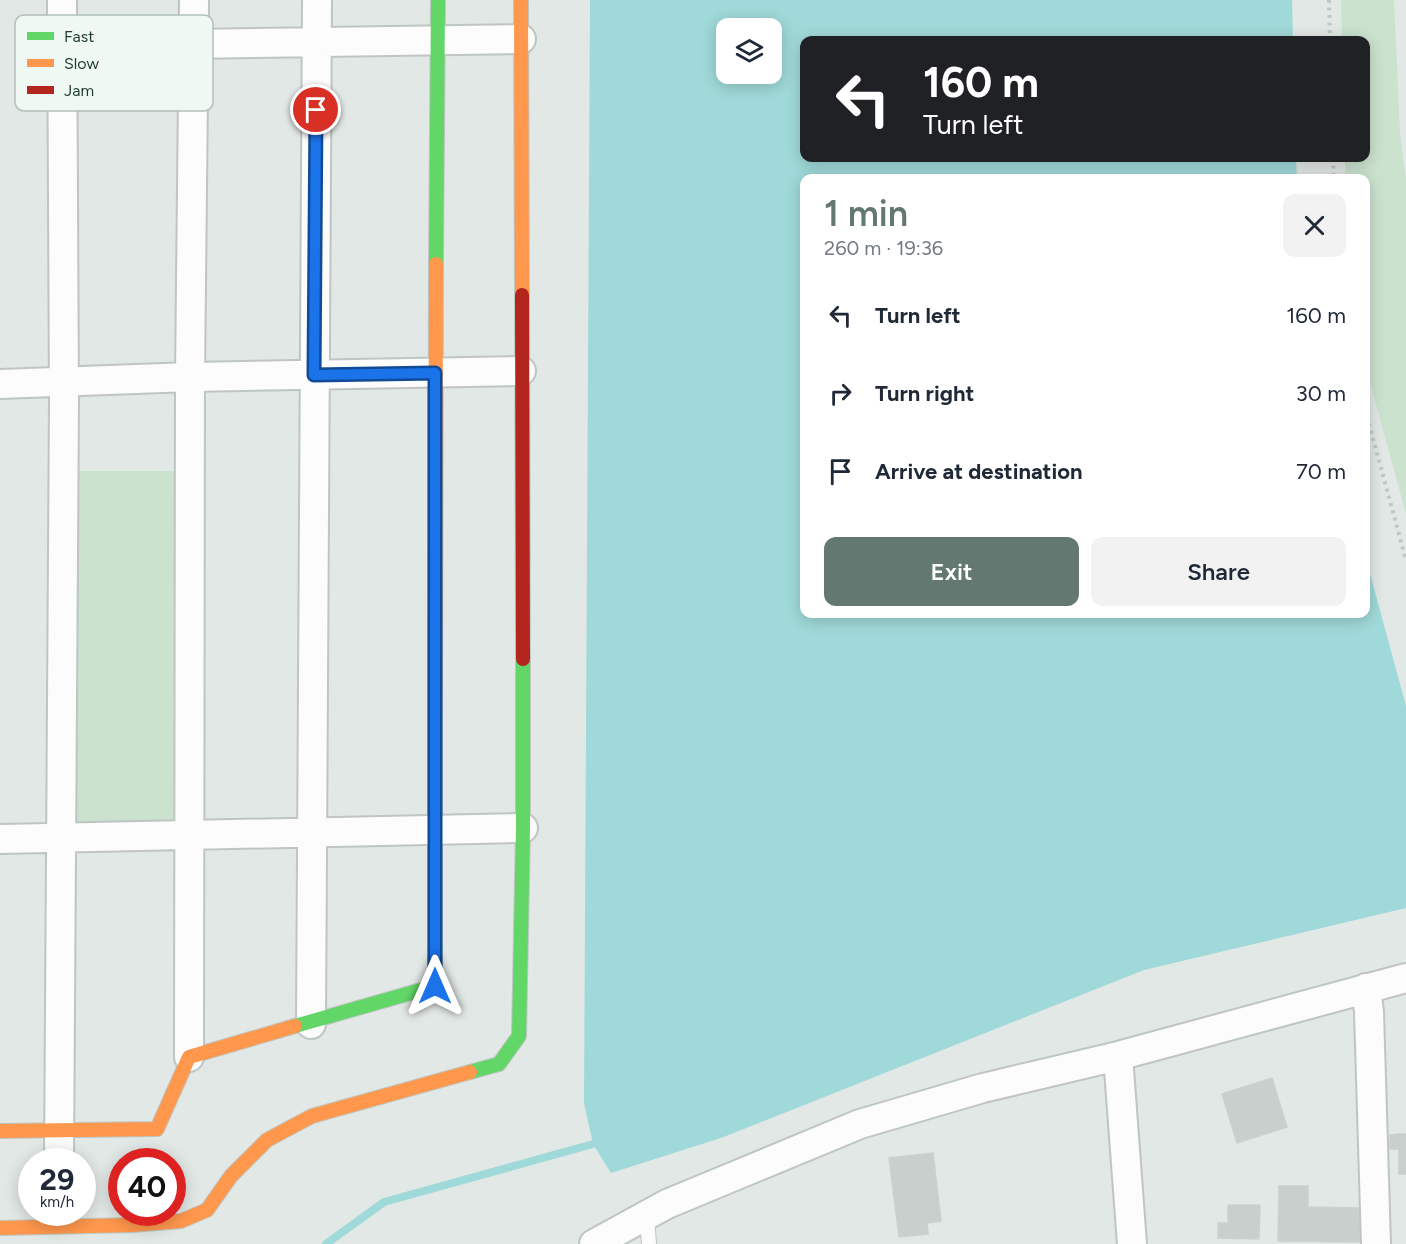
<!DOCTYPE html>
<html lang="en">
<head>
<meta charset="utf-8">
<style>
	body { margin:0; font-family:Figtree,sans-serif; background:#f2f2f3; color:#1f2937; height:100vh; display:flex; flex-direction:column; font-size:22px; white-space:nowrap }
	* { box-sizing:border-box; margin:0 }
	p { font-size:20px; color:#747a83 }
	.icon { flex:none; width:33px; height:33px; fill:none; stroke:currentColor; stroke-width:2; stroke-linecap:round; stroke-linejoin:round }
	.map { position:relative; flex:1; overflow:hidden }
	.drawer { position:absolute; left:800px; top:174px; width:570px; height:444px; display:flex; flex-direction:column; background:#fff; border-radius:12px; box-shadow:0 3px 15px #0003 }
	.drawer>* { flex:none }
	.hud { position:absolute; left:800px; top:36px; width:570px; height:126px; border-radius:12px; box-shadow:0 3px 15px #0003; background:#202124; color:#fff; overflow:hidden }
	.tools { position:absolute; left:716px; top:18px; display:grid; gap:12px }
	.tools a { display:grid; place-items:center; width:66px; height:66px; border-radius:12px; background:#fff; box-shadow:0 3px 15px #0003; font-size:30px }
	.speed { position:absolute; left:18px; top:1148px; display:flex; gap:12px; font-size:30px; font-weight:700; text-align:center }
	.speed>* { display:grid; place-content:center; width:78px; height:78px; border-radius:50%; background:#fff; box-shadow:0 3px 15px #0003; line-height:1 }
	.speed small { font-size:15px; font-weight:400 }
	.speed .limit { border:9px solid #d22; background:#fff; color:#111 }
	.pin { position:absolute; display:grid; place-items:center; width:51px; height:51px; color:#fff; margin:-26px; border:3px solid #fff; border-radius:50%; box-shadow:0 2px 6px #0007 }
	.me { position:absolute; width:66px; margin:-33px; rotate:0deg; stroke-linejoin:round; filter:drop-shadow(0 0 4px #0008) }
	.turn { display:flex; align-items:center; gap:21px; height:126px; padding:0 24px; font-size:27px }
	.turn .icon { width:78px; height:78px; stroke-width:2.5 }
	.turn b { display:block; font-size:42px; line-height:51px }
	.round { display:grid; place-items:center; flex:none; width:63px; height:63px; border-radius:12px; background:#f2f2f3 }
	.head { display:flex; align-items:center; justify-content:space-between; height:102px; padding:0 24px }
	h1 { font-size:36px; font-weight:600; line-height:45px; color:#637870 }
	.action { display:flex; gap:12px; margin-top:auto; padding:12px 24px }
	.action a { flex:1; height:69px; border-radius:12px; background:#637870; color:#fff; font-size:24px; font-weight:600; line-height:69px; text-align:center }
	.action a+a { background:#f2f2f3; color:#1f2937 }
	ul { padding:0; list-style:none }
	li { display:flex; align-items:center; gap:18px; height:78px; padding:0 24px }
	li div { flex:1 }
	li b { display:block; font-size:22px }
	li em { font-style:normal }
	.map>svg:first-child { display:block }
</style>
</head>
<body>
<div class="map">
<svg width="1406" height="1244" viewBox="0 0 1406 1244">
	<rect width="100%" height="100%" fill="#e2e8e5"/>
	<!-- green -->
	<path fill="#cae2ce" d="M1341,0h53l6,133 6,46v335l-41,-150v-186h-20v-20h20v-118h-23z
		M73,471h105l3,351 -108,6z"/>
	<!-- water -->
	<path fill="#a0d9d9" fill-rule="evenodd" d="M590,0h702l1,40h-489v118h492l1,20h-493v436h561v-59l41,151v202l-262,62 -423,168 -110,35 -18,-29 -9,-41zM726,28h45v46h-45z"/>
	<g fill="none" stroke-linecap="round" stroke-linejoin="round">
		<!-- stream -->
		<path stroke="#a0d9d9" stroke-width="8" d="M326,1244l58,-42 209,-58"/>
	</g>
	<!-- building -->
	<path fill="#c9cfcc" stroke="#cbd1ce" stroke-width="1.5" d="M1272,1078l15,49 -50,16 -15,-49z
		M1399,1134h7v40h-7v-25h-9v-14z
		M933,1153l8,68 -14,2 1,11 -29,3 -10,-79z
		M1279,1186h29v21l52,1v34l-82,-1z
		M1228,1205h32l-1,34 -41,-1v-15h10z"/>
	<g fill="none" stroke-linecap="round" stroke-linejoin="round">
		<defs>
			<path id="lane" d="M647,1217l2,27"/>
			<path id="street" d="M63,46l458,-7
				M0,384l190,-7 331,-6
				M0,839l523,-11
				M1366,988l3,24 7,232
				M311,1024l6,-1024
				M1118,1056l14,188
				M189,1057l1,-680 4,-377
				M59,1161l5,-762 -2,-399
				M594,1244l73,-40 193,-80 123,-36 135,-32 288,-78"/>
			<path id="fast" d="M436,264l2,-264
				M295,1026l140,-40v-269
				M470,1072l29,-8 20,-28 4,-208v-169"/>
			<path id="slow" d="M521,0l1,295
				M435,717l1,-453
				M0,1131l157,-2 32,-72 106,-31
				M0,1228l132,-3 49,-4 26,-11 24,-34 36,-36 45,-24 158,-44"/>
			<path id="jam" d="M522,295l1,364"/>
		</defs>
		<!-- lane casing -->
		<use href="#lane" stroke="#bfc5c2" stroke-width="16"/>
		<!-- street casing -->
		<use href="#street" stroke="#bfc5c2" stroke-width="32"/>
		<!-- fast casing -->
		<use href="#fast" stroke="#bec6c2" stroke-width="16"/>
		<!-- slow casing -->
		<use href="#slow" stroke="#bec6c2" stroke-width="16"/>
		<!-- jam casing -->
		<use href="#jam" stroke="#bec6c2" stroke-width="16"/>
		<!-- path -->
		<path stroke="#bfc8c5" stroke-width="4" stroke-dasharray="3 4.5" stroke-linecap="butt" d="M1329,0l1,40
			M1333,158l1,20
			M1365,409l41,151"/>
		<!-- lane -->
		<use href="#lane" stroke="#fbfcfb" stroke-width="14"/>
		<!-- street -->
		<use href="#street" stroke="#fbfcfb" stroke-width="28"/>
		<!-- fast -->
		<use href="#fast" stroke="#63d668" stroke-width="14"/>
		<!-- slow -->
		<use href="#slow" stroke="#ff974d" stroke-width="14"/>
		<!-- jam -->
		<use href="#jam" stroke="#b3261e" stroke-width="14"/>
	</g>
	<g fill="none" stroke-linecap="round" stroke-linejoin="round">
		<defs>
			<path id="route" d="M316,110l-2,265 121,-2v613"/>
		</defs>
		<!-- route casing -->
		<use href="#route" stroke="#114b97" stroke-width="15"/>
		<!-- route -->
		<use href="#route" stroke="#1a73e8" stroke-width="10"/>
	</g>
	<!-- legend -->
	<rect x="15" y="15" width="198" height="96" rx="9" fill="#eff8f3" stroke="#b1c0b9" stroke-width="1.5"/>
	<rect x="27" y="32" width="27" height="8" fill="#63d668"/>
	<rect x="27" y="59" width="27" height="8" fill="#ff974d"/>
	<rect x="27" y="86" width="27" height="8" fill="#b3261e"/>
	<g font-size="16" fill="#1f3c31">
		<text x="64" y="42">Fast</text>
		<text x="64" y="69">Slow</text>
		<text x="64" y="96">Jam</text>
	</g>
</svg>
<div class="tools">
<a><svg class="icon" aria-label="layers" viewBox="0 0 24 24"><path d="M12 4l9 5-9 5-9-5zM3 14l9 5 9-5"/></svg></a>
</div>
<div class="speed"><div>29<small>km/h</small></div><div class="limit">40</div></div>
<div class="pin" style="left:316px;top:110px;background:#d93025"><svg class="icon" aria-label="arrive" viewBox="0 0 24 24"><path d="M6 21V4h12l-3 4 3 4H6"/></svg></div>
<svg class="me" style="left:435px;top:986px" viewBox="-20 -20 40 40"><path d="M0-17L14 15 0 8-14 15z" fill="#1a73e8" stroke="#fff" stroke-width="4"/></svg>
<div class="hud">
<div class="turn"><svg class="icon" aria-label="left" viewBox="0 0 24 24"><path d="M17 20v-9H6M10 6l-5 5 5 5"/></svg><div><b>160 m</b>Turn left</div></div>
</div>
<section class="drawer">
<div class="head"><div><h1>1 min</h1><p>260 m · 19:36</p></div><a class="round"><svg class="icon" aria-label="close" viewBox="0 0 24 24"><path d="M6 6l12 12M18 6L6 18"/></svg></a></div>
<ul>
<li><svg class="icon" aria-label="left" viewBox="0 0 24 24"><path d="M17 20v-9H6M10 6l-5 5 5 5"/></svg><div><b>Turn left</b></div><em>160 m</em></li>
<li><svg class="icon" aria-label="right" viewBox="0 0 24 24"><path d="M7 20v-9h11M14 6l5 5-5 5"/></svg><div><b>Turn right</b></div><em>30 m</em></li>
<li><svg class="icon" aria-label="arrive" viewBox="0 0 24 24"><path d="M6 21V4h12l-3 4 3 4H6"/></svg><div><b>Arrive at destination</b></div><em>70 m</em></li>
</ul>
<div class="action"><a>Exit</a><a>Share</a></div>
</section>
</div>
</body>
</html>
